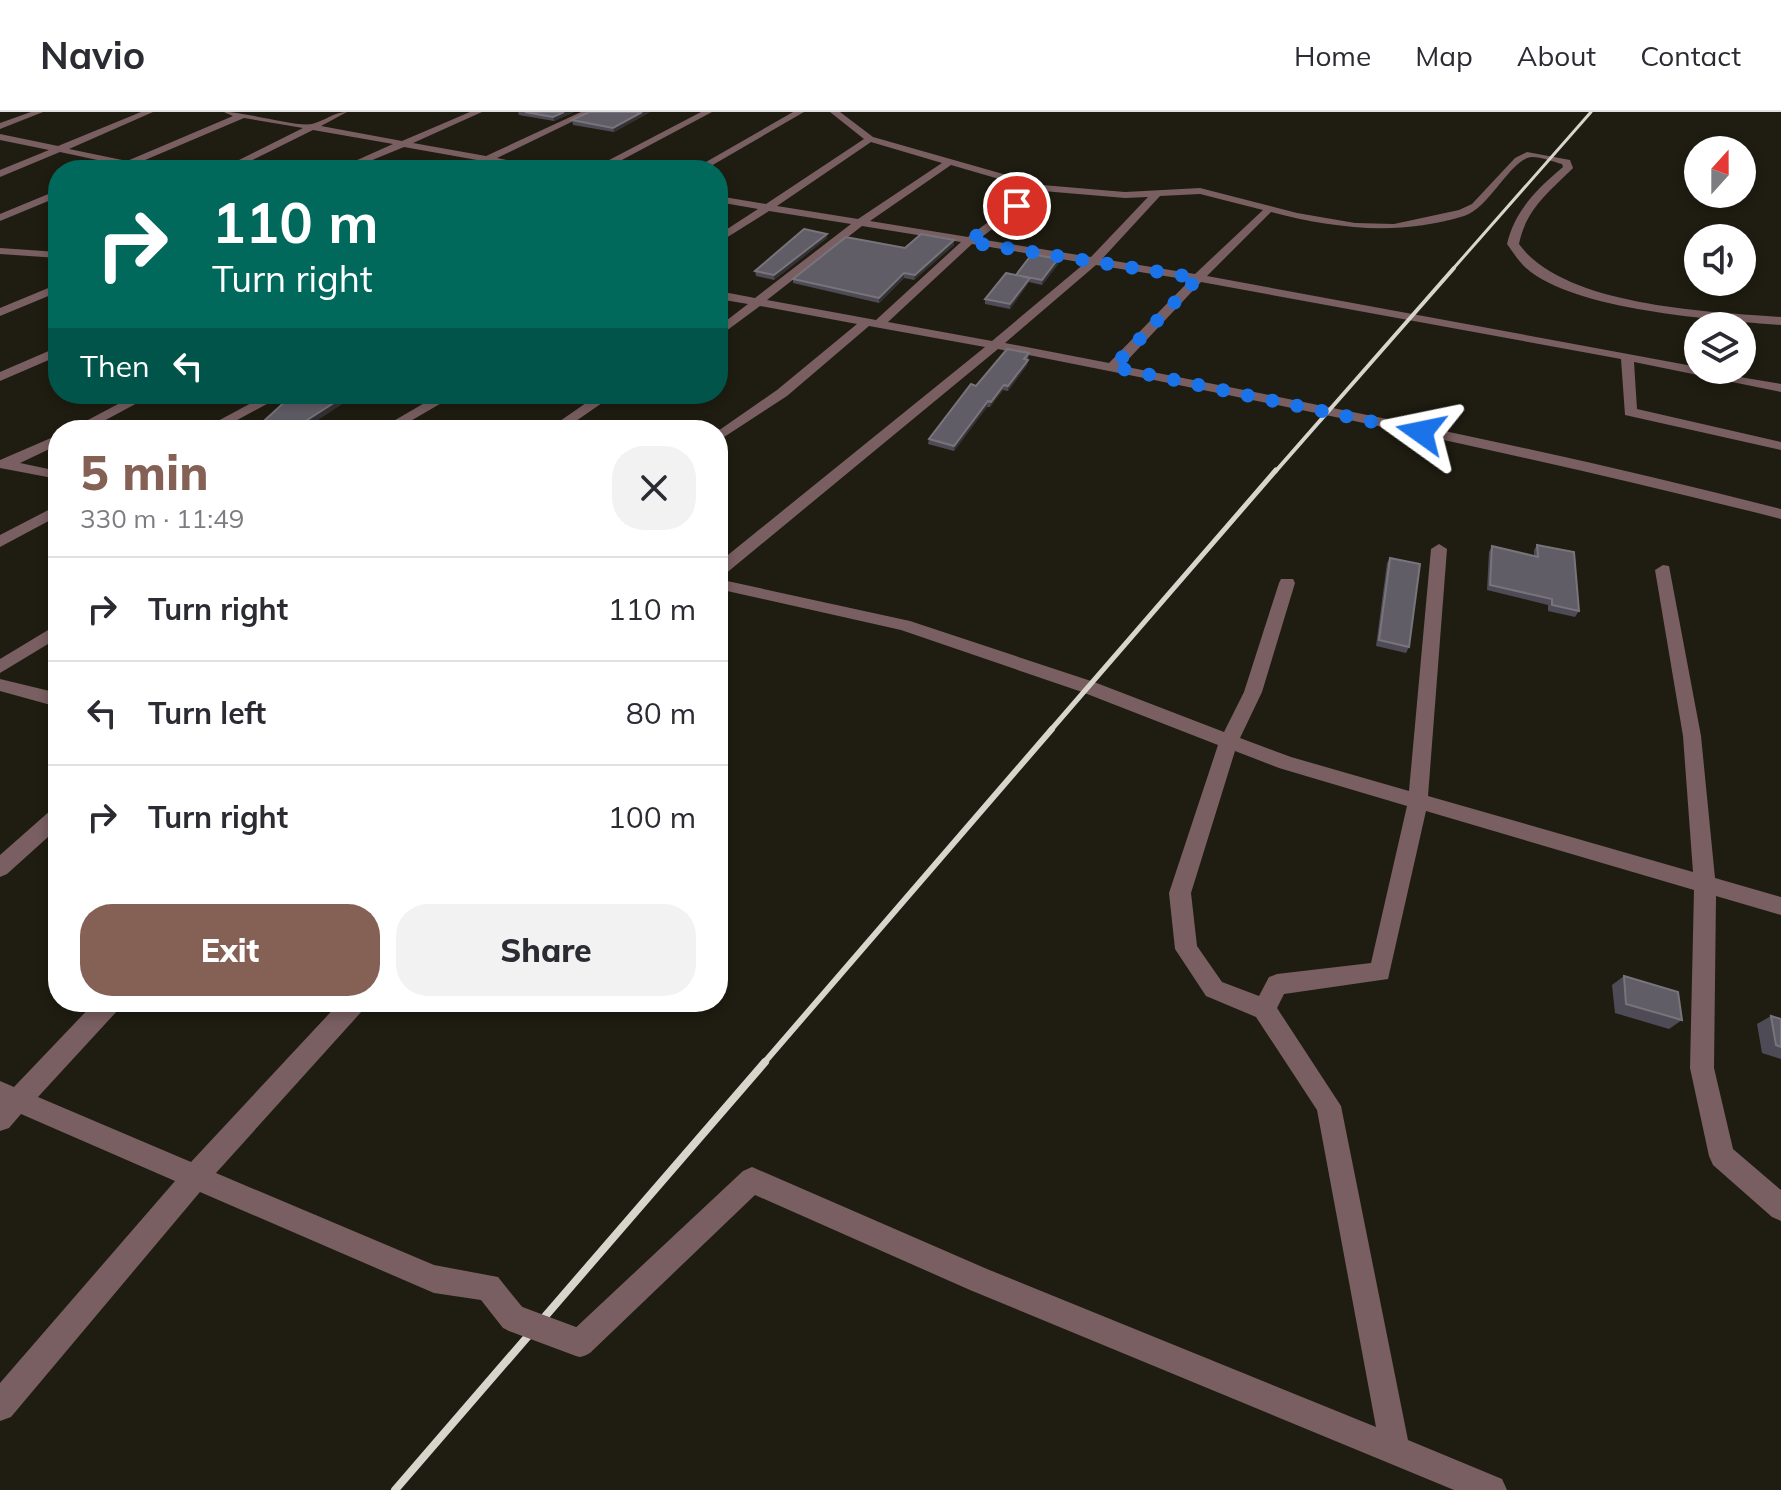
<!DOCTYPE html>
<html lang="en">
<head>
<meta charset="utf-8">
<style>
	body { margin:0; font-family:Mulish,sans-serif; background:#f2f2f3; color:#2b2b33; height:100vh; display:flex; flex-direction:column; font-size:30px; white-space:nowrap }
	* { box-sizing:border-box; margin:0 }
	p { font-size:26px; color:#7c7c81 }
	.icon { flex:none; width:44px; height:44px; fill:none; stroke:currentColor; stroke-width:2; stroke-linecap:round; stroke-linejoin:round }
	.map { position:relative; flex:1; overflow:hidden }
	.drawer { position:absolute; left:48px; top:308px; width:680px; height:592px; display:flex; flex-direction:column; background:#fff; border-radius:32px; box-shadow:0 4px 12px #0003 }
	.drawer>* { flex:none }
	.banner { position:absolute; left:48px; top:48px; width:680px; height:244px; border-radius:32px; box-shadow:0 4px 12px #0003; background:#00695c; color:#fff; overflow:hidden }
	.needle { width:52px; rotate:21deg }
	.buttons { position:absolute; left:1684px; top:24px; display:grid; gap:16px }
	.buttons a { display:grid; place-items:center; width:72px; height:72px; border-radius:50%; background:#fff; box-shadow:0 4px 12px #0003; font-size:40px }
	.pin { position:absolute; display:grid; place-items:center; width:68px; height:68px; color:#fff; margin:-34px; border:4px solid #fff; border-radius:50%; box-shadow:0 2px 8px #0007 }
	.me { position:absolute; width:88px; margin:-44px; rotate:282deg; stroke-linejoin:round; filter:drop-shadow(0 0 6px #0008) }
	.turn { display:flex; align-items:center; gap:28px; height:168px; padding:0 32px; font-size:36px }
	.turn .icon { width:104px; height:104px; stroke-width:2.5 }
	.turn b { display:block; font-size:56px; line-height:68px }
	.then { display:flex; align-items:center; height:76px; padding:0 32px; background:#0003; gap:16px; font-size:30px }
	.round { display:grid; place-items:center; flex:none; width:84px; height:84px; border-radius:32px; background:#f2f2f3 }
	.overview { display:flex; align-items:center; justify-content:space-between; height:136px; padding:0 32px }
	h1 { font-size:48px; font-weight:800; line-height:60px; color:#856055 }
	.primary-button { display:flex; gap:16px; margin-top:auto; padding:16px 32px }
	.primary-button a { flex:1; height:92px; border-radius:32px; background:#856055; color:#fff; font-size:32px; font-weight:800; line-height:92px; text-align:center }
	.primary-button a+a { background:#f2f2f3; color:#2b2b33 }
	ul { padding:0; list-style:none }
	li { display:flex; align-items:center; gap:24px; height:104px; padding:0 32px; border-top:2px solid #e1e1e2 }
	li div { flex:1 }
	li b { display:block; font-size:30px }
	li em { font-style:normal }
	header { display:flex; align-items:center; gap:48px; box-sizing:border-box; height:112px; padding:0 40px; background:#fff; border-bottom:2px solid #e1e1e2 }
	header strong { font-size:38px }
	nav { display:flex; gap:44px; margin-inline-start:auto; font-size:28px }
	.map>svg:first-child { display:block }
</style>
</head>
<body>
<header>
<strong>Navio</strong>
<nav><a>Home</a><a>Map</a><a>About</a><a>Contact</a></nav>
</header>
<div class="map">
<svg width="1781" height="1378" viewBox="0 0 1781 1378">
	<rect width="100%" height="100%" fill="#1f1d11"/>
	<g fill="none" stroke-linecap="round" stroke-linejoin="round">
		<!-- street -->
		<path fill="#795f61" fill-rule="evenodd" d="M31,0h12l-43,17v-6z
			M141,0h12l-84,37 58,12 106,-45 -9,-4c22,0 72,15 88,12 13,-3 21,-12 35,-12l-26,14 81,15 68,-29h12l-69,31 73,13 95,-44h11l-95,46 58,12c-21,0 -49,-10 -66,-8 -11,1 -20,8 -32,8l20,-10 -73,-13 -56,23h-13l58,-26 -80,-14 -81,40h-13l84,-42 -59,-10 -106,45 25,7h-19l-84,-18 -60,25v-7l49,-20 -49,-10v-6l58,12z
			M701,0h11l-109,58h-13z
			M793,0h11l-100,58h-12z
			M830,0h10l33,25 169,48 83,7 75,-4 97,25 58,10 39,1 65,-14 13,-6 43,-46 12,-6 43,8 3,8c-24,24 -47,41 -54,76 44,62 190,68 262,73v8c-64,-5 -206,-14 -255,-57 -7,-6 -13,-16 -19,-24 8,-34 30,-55 56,-77l-1,-3c-8,-2 -20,-7 -30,-7 -21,1 -42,51 -68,59 -65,20 -128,13 -193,-4l-64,64 491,91v3l83,14v8l-147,-30 3,47 144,33v8l-156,-35 -4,-56 -420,-77 -79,84c220,43 442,87 659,143v10c-259,-66 -521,-118 -783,-170l-274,226 -6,1v-13l267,-216 -116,-21 -82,70 -69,45v-10l59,-41 80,-66 -97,-18 -42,31v-10l30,-23 -30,-5v-8l37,7 96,-74 -82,-13 -51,32v-8l40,-26 -40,-7v-6l48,8 98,-65zM871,30l71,21 -84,56 -81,-13zM951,53l82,24 -65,48 -98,-16zM1043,79l82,7 23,-1 -57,60 -112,-18zM1200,82l63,16 -68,64 -93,-15 58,-63zM862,114l99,16 -85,78 -109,-20zM972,132l113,19 -93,78 -104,-19zM1096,153l94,15 -81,83 -104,-20z
			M58,78v7l-58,24v-7z
			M0,136l58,4v6l-58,-4z
			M58,172v8l-58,24v-8z
			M58,235v9l-58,25v-9z
			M137,282h17l-67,36h-18z
			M268,282h17l-66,36h-18z
			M440,282h17l-62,36h-17z
			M599,282h16l-52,36h-16z
			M58,323v10l-38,18 38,8v8l-58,-11v-8z
			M58,393v11l-58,31v-12z
			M1439,432l8,5 -19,247 265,76 -10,-136 -28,-166 8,-5 6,1 32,170 14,142 66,19v18l-65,-19 -2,172 19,81 48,41v31l-9,-4 -59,-52 -4,-9 -19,-88 4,-178 -268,-79 -38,168 -104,15 -7,14 64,98 67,334 94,39 5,11h-53l-484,-200 -215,-95 -165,158 -10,4 -10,-4 -4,-10 4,-10 173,-162 9,-4 235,102 389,158 -59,-317 -61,-93 -50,-21 -31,-47 -6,-56 49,-148 -136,-53 -181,-62 -183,-41v-10l192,42 184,61 130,50 20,-40 35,-109 2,-4h12l2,4 -33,109 -22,46 51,19 118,34 22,-242zM1235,639l44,17 128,38 -36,157 -94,11 -8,3 -10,19 -37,-14 -25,-36 -6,-53z
			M58,512v14l-58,35v-14z
			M0,567l58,14v14l-58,-16z
			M58,696v20l-51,46 -7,3v-22l51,-45z
			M95,890h27l-4,8 -80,87 153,65 149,-160h27l-4,8 -147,163 218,92 64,12 25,31 4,10 -4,10 -10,4 -10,-4 -22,-28 -47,-7 -234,-101 -189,225 -11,4v-38l175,-202 -154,-67 -12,14 -9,3v-50l14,6z"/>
		<!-- rail-far4 -->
		<path stroke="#d7d5cc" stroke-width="3" d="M1452,158l139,-158"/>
		<!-- rail-far3 -->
		<path stroke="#d7d5cc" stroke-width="4" d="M1275,360l179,-204"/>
		<!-- rail-far2 -->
		<path stroke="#d7d5cc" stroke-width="5" d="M1050,619l226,-261"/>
		<!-- rail-far1 -->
		<path stroke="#d7d5cc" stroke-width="6" d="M763,952l289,-335"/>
		<!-- rail -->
		<path stroke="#d7d5cc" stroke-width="8" d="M395,1378l370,-428"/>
		<!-- street-bridge -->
		<path stroke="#795f61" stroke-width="27" d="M513,1206l67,25"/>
	</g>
	<!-- wall -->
	<path fill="#4f4b56" d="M518,0h56l-20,9 -35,-6z
		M589,0h61l-36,20 -41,-7 -1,-5z
		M827,126l-53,42 -18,-4 -1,-5z
		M954,128v5l-40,35 -10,-2 -25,25 -86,-20v-4l112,-31z
		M1058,147v5l-16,21 -13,-3 -19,27 -25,-5v-5z
		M1029,241l-2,12 -19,26 -5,-1 -13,17h-3l-33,44 -26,-7 1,-5z
		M238,282h24l-6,3z
		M346,283l2,5 -37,24 12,3 2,3h-71l31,-28 -7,-1 -2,-5z
		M1537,433l42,66 -4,6 -27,-6v-6l-61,-15 2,-38 3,-6 42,10v-6z
		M1390,446l19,89 -3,6 -30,-7 11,-83z
		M1624,864l58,44 -13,9 -54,-16 -3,-28z
		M1771,904l10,3v40l-19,-6 -5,-29z"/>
	<!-- shaded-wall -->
	<path fill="#343134" d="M564,0h10l-20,9 -1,-4z
		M642,0h8l-36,20 -1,-4z
		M827,122v4l-53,42v-5z
		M954,128v5l-40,35 1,-5z
		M1058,147v5l-16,21v-5z
		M904,161v5l-25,25v-5z
		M1030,166l-1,4 -19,27v-5z
		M1028,248l-1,5 -19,26v-5z
		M1004,273l-1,5 -13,17 1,-5z
		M346,283l2,5 -42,28 -2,-6z
		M988,289l-1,6 -33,44v-5z"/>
	<!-- building -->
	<path fill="#605d66" stroke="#78747b" stroke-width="2" d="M525,0h39l-11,5z
		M589,0h53l-29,16 -41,-8z
		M804,117l23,5 -53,41 -19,-4z
		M921,122l33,6 -39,35 -11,-2 -25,25 -86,-19 53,-42 59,11z
		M1032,142l26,5 -16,21 -26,-5z
		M1006,161l24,5 -20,26 -25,-5z
		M1007,237l22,4 -5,6 4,1 -20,26 -4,-1 -13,17 -3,-1 -34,45 -25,-7 42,-55 5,2z
		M279,282h65l2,1 -42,27 19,5 -4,3h-65l35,-32 -13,-2z
		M1537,433l37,7 5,59 -27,-6v-6l-62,-14 2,-39 46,11z
		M1390,446l30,6 -11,83 -30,-7z
		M1624,864l54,16 4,28 -56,-16z
		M1771,904l10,3v28l-5,-2z"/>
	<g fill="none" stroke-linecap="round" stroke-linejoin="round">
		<!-- route -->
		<path stroke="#1a73e8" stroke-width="14" stroke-dasharray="0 25.2" d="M1017,94l-49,36 230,36 -85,89 308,65"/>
	</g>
</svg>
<div class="buttons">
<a><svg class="needle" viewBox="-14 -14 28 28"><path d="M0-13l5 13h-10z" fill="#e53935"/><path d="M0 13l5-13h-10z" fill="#7c7c81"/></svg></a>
<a><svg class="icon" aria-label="sound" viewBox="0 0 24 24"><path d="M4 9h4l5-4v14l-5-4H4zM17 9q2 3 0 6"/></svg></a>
<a><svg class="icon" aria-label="layers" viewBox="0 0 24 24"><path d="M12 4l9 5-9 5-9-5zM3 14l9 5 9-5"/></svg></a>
</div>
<div class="pin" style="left:1017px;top:94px;background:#d93025"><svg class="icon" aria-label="arrive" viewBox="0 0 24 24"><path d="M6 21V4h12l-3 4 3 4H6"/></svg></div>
<svg class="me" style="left:1421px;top:320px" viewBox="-20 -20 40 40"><path d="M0-17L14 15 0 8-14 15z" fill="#1a73e8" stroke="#fff" stroke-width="4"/></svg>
<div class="banner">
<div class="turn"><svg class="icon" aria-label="right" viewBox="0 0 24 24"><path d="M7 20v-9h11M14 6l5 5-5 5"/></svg><div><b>110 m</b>Turn right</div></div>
<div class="then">Then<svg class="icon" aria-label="left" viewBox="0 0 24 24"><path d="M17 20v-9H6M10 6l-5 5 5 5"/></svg></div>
</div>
<section class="drawer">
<div class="overview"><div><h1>5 min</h1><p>330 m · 11:49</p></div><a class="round"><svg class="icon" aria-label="close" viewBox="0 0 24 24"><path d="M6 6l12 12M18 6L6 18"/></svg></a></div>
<ul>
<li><svg class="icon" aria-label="right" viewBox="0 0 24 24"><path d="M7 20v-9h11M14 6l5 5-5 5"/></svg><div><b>Turn right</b></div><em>110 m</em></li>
<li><svg class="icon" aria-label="left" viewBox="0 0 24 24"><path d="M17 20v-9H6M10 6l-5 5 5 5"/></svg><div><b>Turn left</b></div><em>80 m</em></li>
<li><svg class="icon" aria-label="right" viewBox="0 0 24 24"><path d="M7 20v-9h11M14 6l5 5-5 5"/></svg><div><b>Turn right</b></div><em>100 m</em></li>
</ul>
<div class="primary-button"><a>Exit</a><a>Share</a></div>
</section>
</div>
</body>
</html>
